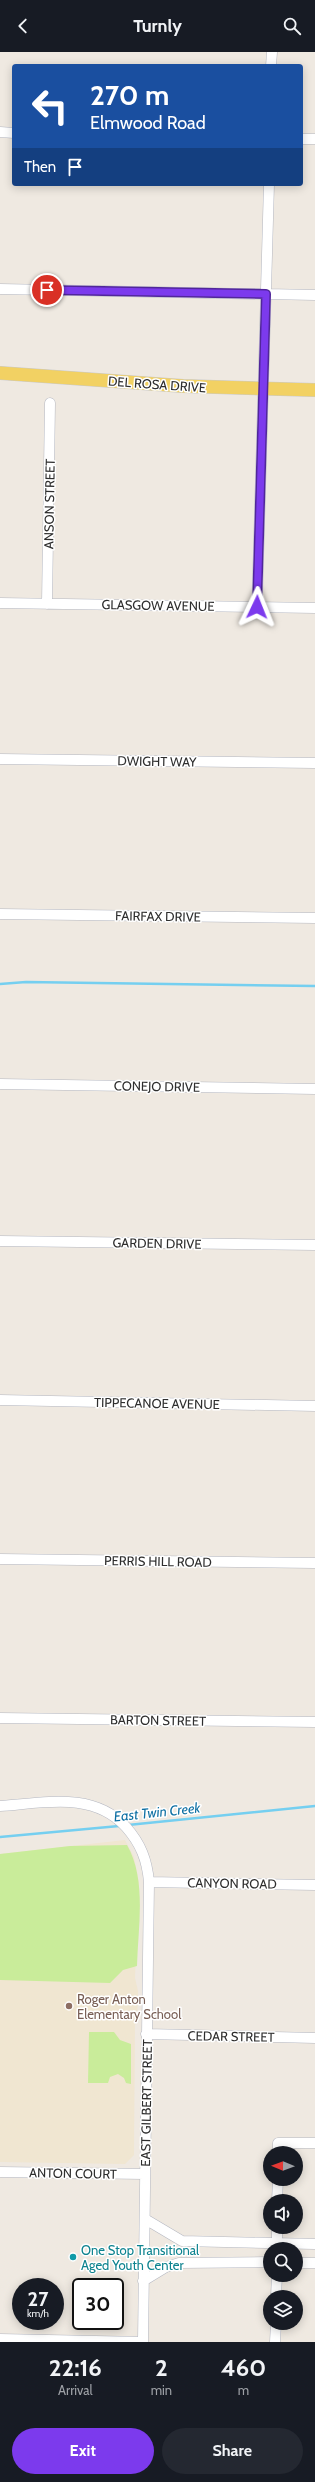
<!DOCTYPE html>
<html lang="en">
<head>
<meta charset="utf-8">
<style>
	body { margin:0; font-family:Cabin,sans-serif; background:#242831; color:#f1f3f6; height:100vh; display:flex; flex-direction:column; font-size:15px; white-space:nowrap }
	* { box-sizing:border-box; margin:0 }
	p { font-size:13px; color:#9ea1a6 }
	.icon { flex:none; width:22px; height:22px; fill:none; stroke:currentColor; stroke-width:2; stroke-linecap:round; stroke-linejoin:round }
	.map { position:relative; height:2290px; overflow:hidden }
	.details { display:flex; flex-direction:column; background:#171b24; flex:1 }
	.details>* { flex:none }
	.guide { position:absolute; left:12px; top:12px; width:291px; height:122px; border-radius:4px; box-shadow:0 2px 10px #0003; background:#1a4fa0; color:#fff; overflow:hidden }
	.needle { width:26px; rotate:271deg }
	.controls { position:absolute; left:263px; top:2094px; display:grid; gap:8px }
	.controls a { display:grid; place-items:center; width:40px; height:40px; border-radius:50%; background:#171b24; box-shadow:0 2px 10px #0003; font-size:20px }
	.speed { position:absolute; left:12px; top:2226px; display:flex; gap:8px; font-size:20px; font-weight:700; text-align:center }
	.speed>* { display:grid; place-content:center; width:52px; height:52px; border-radius:50%; background:#171b24; box-shadow:0 2px 10px #0003; line-height:1 }
	.speed small { font-size:10px; font-weight:400 }
	.speed .limit { border:2px solid #111; border-radius:6px; background:#fff; color:#111 }
	.pin { position:absolute; display:grid; place-items:center; width:34px; height:34px; color:#fff; margin:-17px; border:2px solid #fff; border-radius:50%; box-shadow:0 1px 4px #0007 }
	.me { position:absolute; width:44px; margin:-22px; rotate:2deg; stroke-linejoin:round; filter:drop-shadow(0 0 3px #0008) }
	.turn { display:flex; align-items:center; gap:14px; height:84px; padding:0 12px; font-size:18px }
	.turn .icon { width:52px; height:52px; stroke-width:2.5 }
	.turn b { display:block; font-size:28px; line-height:34px }
	.then { display:flex; align-items:center; height:38px; padding:0 12px; background:#0003; gap:8px; font-size:15px }
	.eta { display:flex; justify-content:space-evenly; align-items:center; height:68px; text-align:center }
	.eta b { font-size:24px; font-weight:700; line-height:28px }
	.button { display:flex; gap:8px; margin-top:auto; padding:8px 12px }
	.button a { flex:1; height:46px; border-radius:24px; background:#7c3aed; color:#fff; font-size:16px; font-weight:700; line-height:46px; text-align:center }
	.button a+a { background:#242831; color:#f1f3f6 }
	header { display:flex; justify-content:space-between; align-items:center; height:52px; padding:0 12px; background:#171b24; font-size:18px; font-weight:700 }
	.map>svg:first-child { display:block }
</style>
</head>
<body>
<header><svg class="icon" aria-label="back" viewBox="0 0 24 24"><path d="M15 5l-7 7 7 7"/></svg>Turnly<svg class="icon" aria-label="search" viewBox="0 0 24 24"><circle cx="10" cy="10" r="6"/><path d="M15 15l6 6"/></svg></header>
<div class="map">
<svg width="315" height="2290" viewBox="0 0 315 2290">
	<rect width="100%" height="100%" fill="#efe9e1"/>
	<!-- education -->
	<path fill="#f0e6d1" d="M125,1788l9,17 5,26 -4,95 3,13 -1,31 -2,3 -1,130 -9,9 -125,-2v-308z"/>
	<!-- pitch -->
	<path fill="#c9ec9a" d="M127,1793c20,35 11,82 10,121l-14,4 -13,13 -110,-3v-126l70,-8z
		M89,1980h25l6,8 11,4v40l-5,-1 -2,-5 -6,-4 -8,3 -2,6h-20z"/>
	<g fill="none" stroke-linecap="round" stroke-linejoin="round">
		<!-- stream -->
		<path stroke="#75cff0" stroke-width="2.5" d="M0,932l26,-2 289,4
			M128,1773l187,-19
			M0,1785l119,-11"/>
		<defs>
			<path id="minor" d="M271,14l1,-14
				M0,80l14,1
				M301,87h14
				M0,237l315,6
				M0,551l315,5
				M47,552l3,-201
				M257,555l12,-423
				M0,707l315,4
				M0,862l315,4
				M0,1032l315,5
				M0,1189l315,4
				M0,1348l315,6
				M0,1507l315,4
				M0,1666l315,4
				M0,1754c44,-3 93,-15 126,21 15,17 21,33 23,55l-6,460
				M149,1830l166,3
				M146,1982l169,4
				M278,2101v-10h37
				M0,2120l145,2
				M277,2149l1,-22
				M145,2167l37,22 133,3
				M277,2197v-22
				M296,2211h19
				M143,2229l23,-14 13,-4 91,-1
				M276,2245l1,-22
				M0,2287l143,3
				M275,2290l1,-19"/>
			<path id="major" d="M0,321l183,13 132,4"/>
		</defs>
		<!-- minor casing -->
		<use href="#minor" stroke="#b4b7c1" stroke-width="11"/>
		<!-- major casing -->
		<use href="#major" stroke="#c9c9c9" stroke-width="14"/>
		<!-- minor -->
		<use href="#minor" stroke="#fff" stroke-width="10"/>
		<!-- major -->
		<use href="#major" stroke="#f2d163" stroke-width="13"/>
	</g>
	<g fill="none" stroke-linecap="round" stroke-linejoin="round">
		<defs>
			<path id="route" d="M47,238l219,4 -9,313"/>
		</defs>
		<!-- route casing -->
		<use href="#route" stroke="#51269a" stroke-width="10"/>
		<!-- route -->
		<use href="#route" stroke="#7c3aed" stroke-width="7"/>
	</g>
	<!-- markers -->
	<circle fill="#8d6e63" stroke="#fff" stroke-width="1.5" cx="69" cy="1954" r="4"/>
	<circle fill="#0f9aa8" stroke="#fff" stroke-width="1.5" cx="73" cy="2205" r="4"/>
	<g text-anchor="middle" dominant-baseline="central" stroke-width="3" stroke-linejoin="round" paint-order="stroke">
		<!-- street labels -->
		<g font-size="13" fill="#2e2e2e" stroke="#fff">
			<text transform="translate(157 332) rotate(4)">DEL ROSA DRIVE</text>
			<text transform="translate(49 452) rotate(-89)">ANSON STREET</text>
			<text transform="translate(158 553) rotate(1)">GLASGOW AVENUE</text>
			<text transform="translate(157 709) rotate(1)">DWIGHT WAY</text>
			<text transform="translate(158 864) rotate(1)">FAIRFAX DRIVE</text>
			<text transform="translate(157 1034) rotate(1)">CONEJO DRIVE</text>
			<text transform="translate(157 1191) rotate(1)">GARDEN DRIVE</text>
			<text transform="translate(157 1351) rotate(1)">TIPPECANOE AVENUE</text>
			<text transform="translate(158 1509) rotate(1)">PERRIS HILL ROAD</text>
			<text transform="translate(158 1668) rotate(1)">BARTON STREET</text>
			<text transform="translate(232 1831) rotate(1)">CANYON ROAD</text>
			<text transform="translate(231 1984) rotate(1)">CEDAR STREET</text>
			<text transform="translate(146 2051) rotate(-89)">EAST GILBERT STREET</text>
			<text transform="translate(73 2121) rotate(1)">ANTON COURT</text>
		</g>
		<!-- education labels -->
		<g font-size="13" fill="#785e54" stroke="#fff" text-anchor="start">
			<text x="77" y="1947">Roger Anton<tspan x="77" dy="15">Elementary School</tspan></text>
		</g>
		<!-- culture labels -->
		<g font-size="13" fill="#0d838f" stroke="#fff" text-anchor="start">
			<text x="81" y="2198">One Stop Transitional<tspan x="81" dy="15">Aged Youth Center</tspan></text>
		</g>
		<!-- water labels -->
		<g font-size="14" font-style="italic" fill="#0d6fa3" stroke="#fff">
			<text transform="translate(157 1760) rotate(-6)">East Twin Creek</text>
		</g>
	</g>
</svg>
<div class="controls">
<a><svg class="needle" viewBox="-14 -14 28 28"><path d="M0-13l5 13h-10z" fill="#e53935"/><path d="M0 13l5-13h-10z" fill="#9ea1a6"/></svg></a>
<a><svg class="icon" aria-label="sound" viewBox="0 0 24 24"><path d="M4 9h4l5-4v14l-5-4H4zM17 9q2 3 0 6"/></svg></a>
<a><svg class="icon" aria-label="search" viewBox="0 0 24 24"><circle cx="10" cy="10" r="6"/><path d="M15 15l6 6"/></svg></a>
<a><svg class="icon" aria-label="layers" viewBox="0 0 24 24"><path d="M12 4l9 5-9 5-9-5zM3 14l9 5 9-5"/></svg></a>
</div>
<div class="speed"><div>27<small>km/h</small></div><div class="limit">30</div></div>
<div class="pin" style="left:47px;top:238px;background:#d93025"><svg class="icon" aria-label="arrive" viewBox="0 0 24 24"><path d="M6 21V4h12l-3 4 3 4H6"/></svg></div>
<svg class="me" style="left:257px;top:555px" viewBox="-20 -20 40 40"><path d="M0-17L14 15 0 8-14 15z" fill="#7c3aed" stroke="#fff" stroke-width="4"/></svg>
<div class="guide">
<div class="turn"><svg class="icon" aria-label="left" viewBox="0 0 24 24"><path d="M17 20v-9H6M10 6l-5 5 5 5"/></svg><div><b>270 m</b>Elmwood Road</div></div>
<div class="then">Then<svg class="icon" aria-label="arrive" viewBox="0 0 24 24"><path d="M6 21V4h12l-3 4 3 4H6"/></svg></div>
</div>
</div>
<section class="details">
<div class="eta">
<div><b>22:16</b><p>Arrival</p></div>
<div><b>2</b><p>min</p></div>
<div><b>460</b><p>m</p></div>
</div>
<div class="button"><a>Exit</a><a>Share</a></div>
</section>
</body>
</html>
